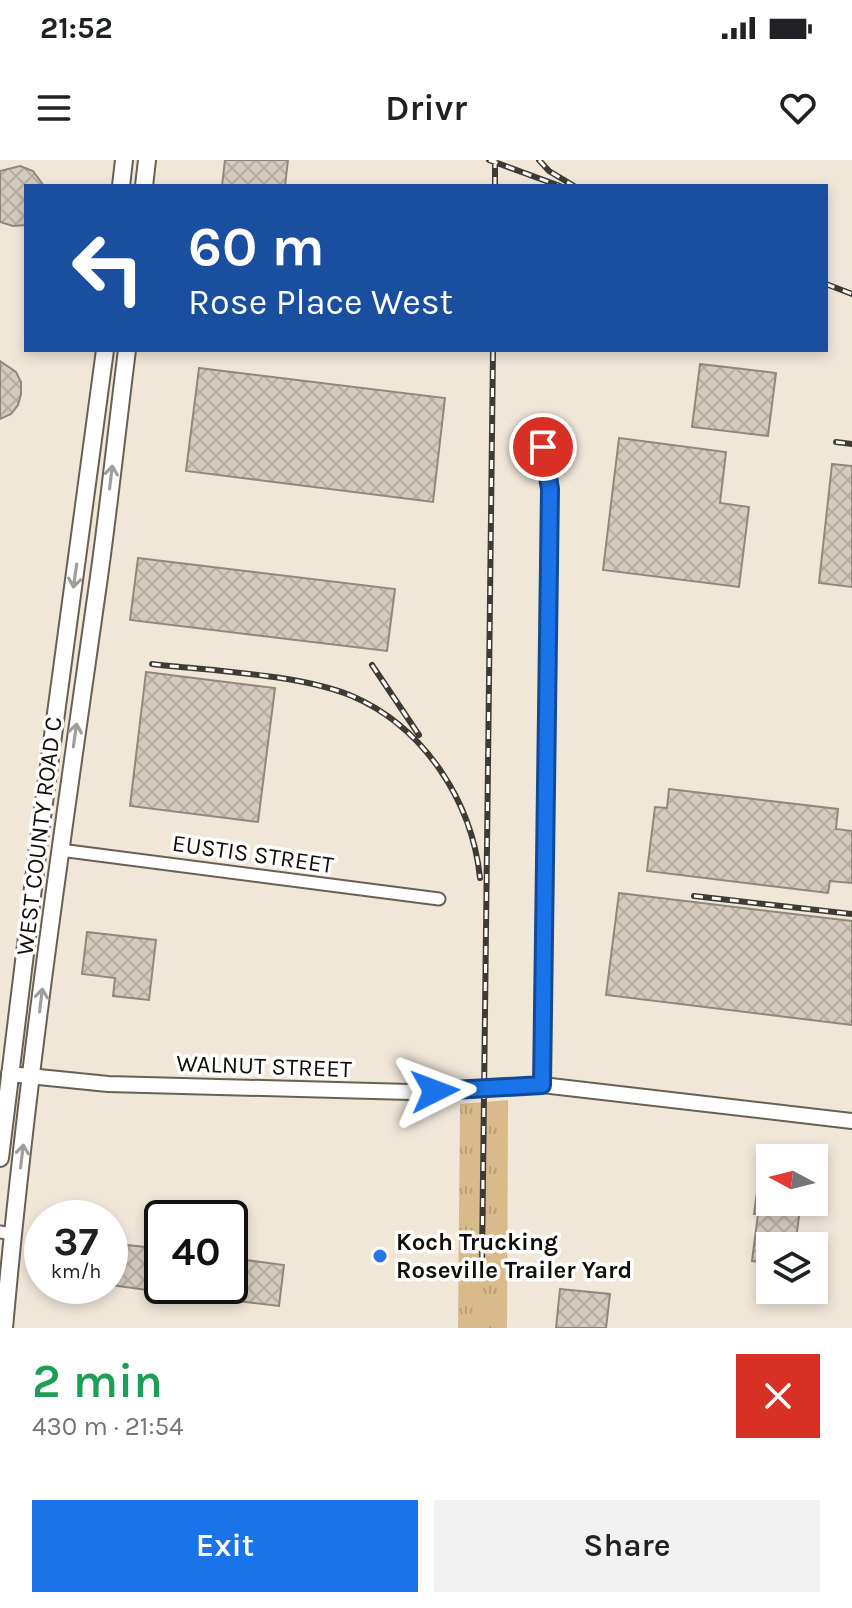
<!DOCTYPE html>
<html lang="en">
<head>
<meta charset="utf-8">
<style>
	body { margin:0; font-family:Karla,sans-serif; background:#f2f2f2; color:#202124; height:100vh; display:flex; flex-direction:column; font-size:30px; white-space:nowrap }
	* { box-sizing:border-box; margin:0 }
	p { font-size:26px; color:#757577 }
	.icon { flex:none; width:44px; height:44px; fill:none; stroke:currentColor; stroke-width:2; stroke-linecap:round; stroke-linejoin:round }
	.map { position:relative; height:1168px; overflow:hidden }
	.panel { display:flex; flex-direction:column; background:#fff; flex:1 }
	.panel>* { flex:none }
	.guide { position:absolute; left:24px; top:24px; width:804px; height:168px; border-radius:0px; box-shadow:0 4px 12px #0003; background:#1a4fa0; color:#fff; overflow:hidden }
	.needle { width:52px; rotate:277deg }
	.tools { position:absolute; left:756px; top:984px; display:grid; gap:16px }
	.tools a { display:grid; place-items:center; width:72px; height:72px; border-radius:0px; background:#fff; box-shadow:0 4px 12px #0003; font-size:40px }
	.speed { position:absolute; left:24px; top:1040px; display:flex; gap:16px; font-size:40px; font-weight:700; text-align:center }
	.speed>* { display:grid; place-content:center; width:104px; height:104px; border-radius:50%; background:#fff; box-shadow:0 4px 12px #0003; line-height:1 }
	.speed small { font-size:20px; font-weight:400 }
	.speed .limit { border:4px solid #111; border-radius:12px; background:#fff; color:#111 }
	.pin { position:absolute; display:grid; place-items:center; width:68px; height:68px; color:#fff; margin:-34px; border:4px solid #fff; border-radius:50%; box-shadow:0 2px 8px #0007 }
	.me { position:absolute; width:88px; margin:-44px; rotate:87deg; stroke-linejoin:round; filter:drop-shadow(0 0 6px #0008) }
	.turn { display:flex; align-items:center; gap:28px; height:168px; padding:0 32px; font-size:36px }
	.turn .icon { width:104px; height:104px; stroke-width:2.5 }
	.turn b { display:block; font-size:56px; line-height:68px }
	.round { display:grid; place-items:center; flex:none; width:84px; height:84px; border-radius:0px; background:#f2f2f2 }
	.head { display:flex; align-items:center; justify-content:space-between; height:136px; padding:0 32px }
	h1 { font-size:48px; font-weight:600; line-height:60px; color:#1e9e55 }
	.action { display:flex; gap:16px; margin-top:auto; padding:16px 32px }
	.action a { flex:1; height:92px; border-radius:0px; background:#1a73e8; color:#fff; font-size:32px; font-weight:600; line-height:92px; text-align:center }
	.action a+a { background:#f2f2f2; color:#202124 }
	.status { display:flex; justify-content:space-between; align-items:center; height:56px; padding:0 40px; background:#fff; direction:ltr }
	.status svg { height:22px; fill:currentColor }
	header { display:flex; justify-content:space-between; align-items:center; height:104px; padding:0 32px; background:#fff; font-size:36px; font-weight:600 }
	.map>svg:first-child { display:block }
</style>
</head>
<body>
<div class="status"><b>21:52</b><svg viewBox="0 0 49 12"><path d="M0 12V9h3v3zM5 12V6h3v6zM10 12V3h3v9zM15 12V0h3v12zM26 1h20v11H26zM47 4h2v5h-2z"/></svg></div>
<header><svg class="icon" aria-label="menu" viewBox="0 0 24 24"><path d="M4 6h16M4 12h16M4 18h16"/></svg>Drivr<svg class="icon" aria-label="heart" viewBox="0 0 24 24"><path d="M12 20l-8-8c-3-5 5-10 8-4 3-6 11-1 8 4z"/></svg></header>
<div class="map">
<svg width="852" height="1168" viewBox="0 0 852 1168">
	<defs>
		<pattern id="park-tufts" width="24" height="20" patternUnits="userSpaceOnUse" patternTransform="scale(2)"><rect width="24" height="20" fill="#d8ba8b"/><path d="M3 7l-1-3M5 7V3M7 7l1-3M15 17l-1-3M17 17v-4M19 17l1-3" fill="none" stroke="#b89f77"/></pattern>
		<pattern id="building-cross-hatch" width="8" height="8" patternUnits="userSpaceOnUse" patternTransform="scale(2)"><rect width="8" height="8" fill="#d4cbbd"/><path d="M0 0l8 8M0 8l8-8" fill="none" stroke="#b5ada1"/></pattern>
	</defs>
	<rect width="100%" height="100%" fill="#f0e7d9"/>
	<!-- park -->
	<path fill="url(#park-tufts)" d="M508,940l-1,228h-49l2,-224z"/>
	<!-- building -->
	<path fill="url(#building-cross-hatch)" stroke="#91887c" stroke-width="2" d="M225,0h63l-3,26h-63z
		M20,6l13,5 11,15h-18v39l-13,1 -13,-4v-51z
		M0,201l16,11 5,10v12l-3,11 -7,9 -11,5z
		M700,204l76,9 -8,63 -76,-9z
		M199,208l246,30 -12,104 -247,-31z
		M619,278l107,14 -6,51 29,4 -10,80 -136,-17z
		M832,304l20,2v121l-33,-4z
		M138,398l257,31 -8,62 -257,-31z
		M146,512l129,16 -17,134 -128,-16z
		M669,629l169,20 -2,20 16,2v52l-22,-2 -2,12 -181,-22 8,-64 12,1z
		M619,733l233,28v104l-246,-30z
		M87,772l69,8 -7,60 -36,-4 2,-18 -33,-4z
		M757,1032l13,2v8h31l-6,44h-25v17l-18,-2 6,-47h-4z
		M110,1083l52,6v43l-52,-7z
		M230,1098l54,7 -5,41 -116,-14v-6h67z
		M560,1129l50,5 -4,34h-50z"/>
	<g fill="none" stroke-linecap="round" stroke-linejoin="round">
		<defs>
			<path id="minor" d="M60,690l379,49
				M542,925l8,-596 -7,-42
				M0,1072l12,2"/>
			<path id="tertiary" d="M9,914l99,10 302,8 132,-7 310,36"/>
			<path id="secondary" d="M121,26l3,-26
				M144,26l3,-26
				M0,998l38,-311 67,-497
				M4,1168c22,-249 59,-497 94,-744 11,-78 19,-156 29,-234"/>
		</defs>
		<!-- minor casing -->
		<use href="#minor" stroke="#686054" stroke-width="15"/>
		<!-- tertiary casing -->
		<use href="#tertiary" stroke="#686054" stroke-width="18"/>
		<!-- secondary casing -->
		<use href="#secondary" stroke="#686054" stroke-width="20"/>
		<!-- minor -->
		<use href="#minor" stroke="#fff" stroke-width="11"/>
		<!-- tertiary -->
		<use href="#tertiary" stroke="#fff" stroke-width="14"/>
		<!-- secondary -->
		<use href="#secondary" stroke="#fff" stroke-width="16"/>
		<defs>
			<path id="rail" d="M489,0l71,26
				M539,0l10,11 25,15
				M495,26v-26
				M826,124l26,10
				M836,282l16,2
				M152,504c58,7 147,10 200,32 72,31 120,105 128,182
				M372,505l47,70
				M694,736l158,18
				M482,1101l11,-911"/>
		</defs>
		<!-- rail casing -->
		<use href="#rail" stroke="#3f3b34" stroke-width="6"/>
		<!-- rail -->
		<use href="#rail" stroke="#fff" stroke-width="3" stroke-dasharray="9" stroke-linecap="butt"/>
	</g>
	<!-- one-way arrows -->
	<defs><path id="oneway-shaft" d="M-6 0H5M1.5-3L5.5 0L1.5 3" fill="none" stroke-width="1.6" stroke-linecap="round" stroke-linejoin="round" transform="scale(2)"/></defs>
	<g stroke="#a09f9d">
		<use href="#oneway-shaft" transform="translate(111 317) rotate(-83)"/>
		<use href="#oneway-shaft" transform="translate(75 416) rotate(98)"/>
		<use href="#oneway-shaft" transform="translate(75 575) rotate(-82)"/>
		<use href="#oneway-shaft" transform="translate(41 840) rotate(-83)"/>
		<use href="#oneway-shaft" transform="translate(22 996) rotate(-83)"/>
	</g>
	<g fill="none" stroke-linecap="round" stroke-linejoin="round">
		<defs>
			<path id="route" d="M435,931l107,-6 8,-596 -7,-42"/>
		</defs>
		<!-- route casing -->
		<use href="#route" stroke="#114b97" stroke-width="20"/>
		<!-- route -->
		<use href="#route" stroke="#1a73e8" stroke-width="14"/>
	</g>
	<!-- markers -->
	<circle fill="#2976e2" stroke="#fff" stroke-width="3" cx="380" cy="1096" r="8"/>
	<g text-anchor="middle" dominant-baseline="central" stroke-width="7" stroke-linejoin="round" paint-order="stroke">
		<!-- street labels -->
		<g font-size="24" fill="#120f0a" stroke="#fff">
			<text transform="translate(39 676) rotate(-83)">WEST COUNTY ROAD C</text>
			<text transform="translate(253 694) rotate(8)">EUSTIS STREET</text>
			<text transform="translate(264 906) rotate(2)">WALNUT STREET</text>
		</g>
		<!-- poi labels -->
		<g font-size="24" font-weight="bold" fill="#120f0a" stroke="#fff" text-anchor="start">
			<text x="396" y="1082">Koch Trucking<tspan x="396" dy="28">Roseville Trailer Yard</tspan></text>
		</g>
	</g>
</svg>
<div class="tools">
<a><svg class="needle" viewBox="-14 -14 28 28"><path d="M0-13l5 13h-10z" fill="#e53935"/><path d="M0 13l5-13h-10z" fill="#757577"/></svg></a>
<a><svg class="icon" aria-label="layers" viewBox="0 0 24 24"><path d="M12 4l9 5-9 5-9-5zM3 14l9 5 9-5"/></svg></a>
</div>
<div class="speed"><div>37<small>km/h</small></div><div class="limit">40</div></div>
<div class="pin" style="left:543px;top:287px;background:#d93025"><svg class="icon" aria-label="arrive" viewBox="0 0 24 24"><path d="M6 21V4h12l-3 4 3 4H6"/></svg></div>
<svg class="me" style="left:435px;top:931px" viewBox="-20 -20 40 40"><path d="M0-17L14 15 0 8-14 15z" fill="#1a73e8" stroke="#fff" stroke-width="4"/></svg>
<div class="guide">
<div class="turn"><svg class="icon" aria-label="left" viewBox="0 0 24 24"><path d="M17 20v-9H6M10 6l-5 5 5 5"/></svg><div><b>60 m</b>Rose Place West</div></div>
</div>
</div>
<section class="panel">
<div class="head"><div><h1>2 min</h1><p>430 m · 21:54</p></div><a class="round" style="background:#d93025;color:#fff"><svg class="icon" aria-label="close" viewBox="0 0 24 24"><path d="M6 6l12 12M18 6L6 18"/></svg></a></div>
<div class="action"><a>Exit</a><a>Share</a></div>
</section>
</body>
</html>
